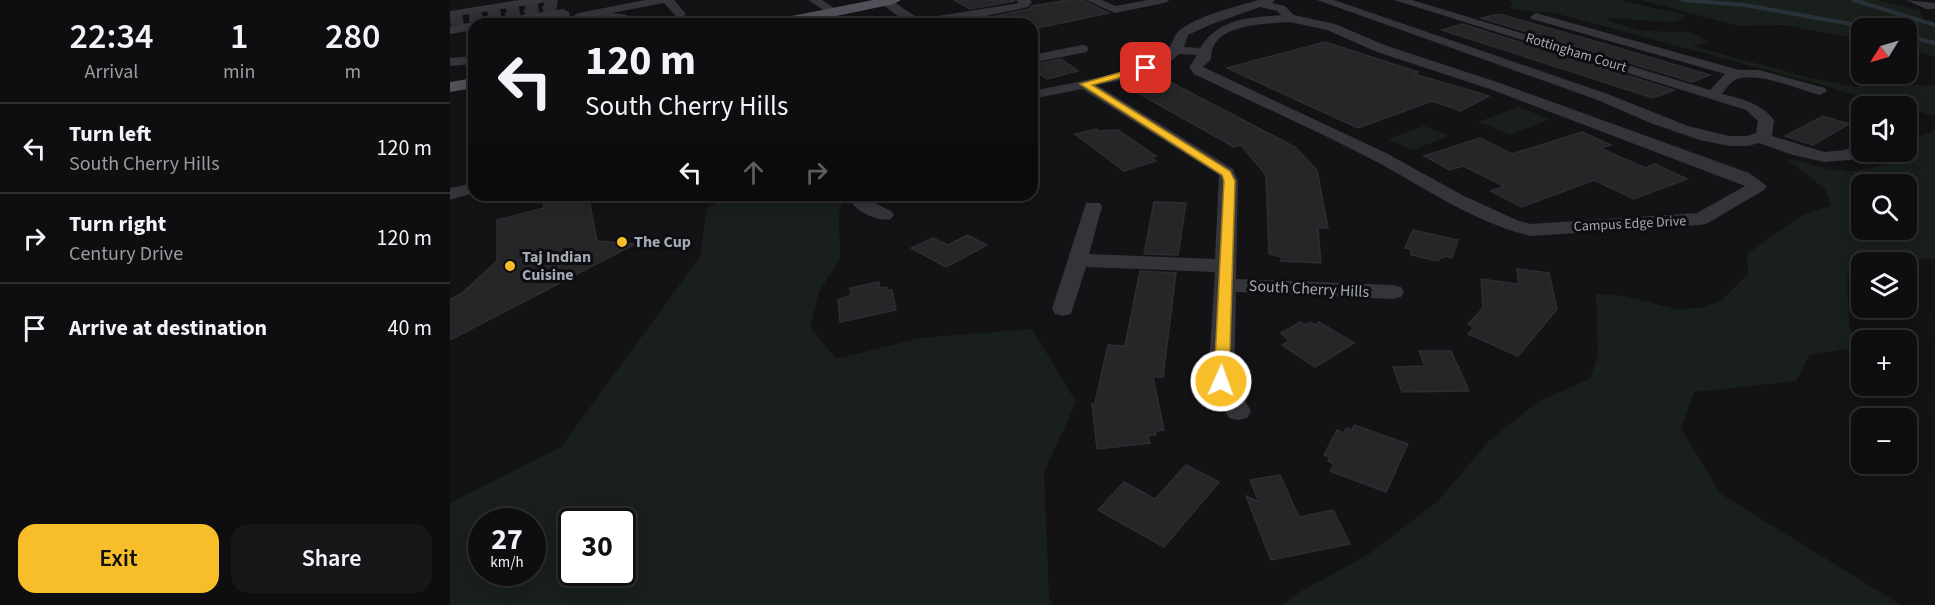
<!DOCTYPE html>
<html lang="en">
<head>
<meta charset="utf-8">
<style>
	body { margin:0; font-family:"Source Sans 3",sans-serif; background:#171719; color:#f1f3f6; height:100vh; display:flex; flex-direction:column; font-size:22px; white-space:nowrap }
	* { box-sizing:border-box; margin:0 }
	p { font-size:20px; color:#9b9c9f }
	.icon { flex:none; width:33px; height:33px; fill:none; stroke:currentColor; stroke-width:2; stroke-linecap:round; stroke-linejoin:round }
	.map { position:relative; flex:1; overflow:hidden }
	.sheet { display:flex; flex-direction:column; background:#0e0e10; width:450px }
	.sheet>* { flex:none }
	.top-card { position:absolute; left:18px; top:18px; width:570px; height:183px; border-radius:18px; box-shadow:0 3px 15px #0003,0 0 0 2px #2e2e30; background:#0e0e10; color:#f1f3f6; overflow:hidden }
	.needle { width:39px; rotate:233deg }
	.controls { position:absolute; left:1401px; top:18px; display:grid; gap:12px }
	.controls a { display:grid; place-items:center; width:66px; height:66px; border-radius:12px; background:#0e0e10; box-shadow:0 3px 15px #0003,0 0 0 2px #2e2e30; font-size:30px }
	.speed { position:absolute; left:18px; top:508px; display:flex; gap:12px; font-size:30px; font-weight:700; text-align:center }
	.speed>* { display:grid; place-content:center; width:78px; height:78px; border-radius:50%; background:#0e0e10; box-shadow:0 3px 15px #0003,0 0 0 2px #2e2e30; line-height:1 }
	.speed small { font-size:15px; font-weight:400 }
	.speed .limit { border:3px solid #111; border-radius:9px; background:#fff; color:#111 }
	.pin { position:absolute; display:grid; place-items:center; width:51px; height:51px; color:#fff; margin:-26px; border-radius:12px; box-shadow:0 3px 9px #0006 }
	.me { position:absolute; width:66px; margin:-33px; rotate:2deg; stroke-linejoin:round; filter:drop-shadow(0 0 4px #0008) }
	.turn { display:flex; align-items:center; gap:21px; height:126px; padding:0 18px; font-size:27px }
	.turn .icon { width:78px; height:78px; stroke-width:2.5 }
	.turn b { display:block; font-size:42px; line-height:51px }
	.lanes { display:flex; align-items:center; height:57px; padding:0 18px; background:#0003; justify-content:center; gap:30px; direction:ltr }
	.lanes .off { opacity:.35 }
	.eta { display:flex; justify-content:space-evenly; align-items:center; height:102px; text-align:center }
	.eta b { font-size:36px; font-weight:600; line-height:42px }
	.cta { display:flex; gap:12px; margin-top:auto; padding:12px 18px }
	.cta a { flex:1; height:69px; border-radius:18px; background:#f7be29; color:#111; font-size:24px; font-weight:600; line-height:69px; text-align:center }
	.cta a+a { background:#171719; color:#f1f3f6 }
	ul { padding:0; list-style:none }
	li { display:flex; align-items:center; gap:18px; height:90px; padding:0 18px; border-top:2px solid #2e2e30 }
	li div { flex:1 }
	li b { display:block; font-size:22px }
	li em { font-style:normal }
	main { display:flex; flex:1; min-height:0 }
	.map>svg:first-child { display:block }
</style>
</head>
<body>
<main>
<section class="sheet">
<div class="eta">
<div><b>22:34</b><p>Arrival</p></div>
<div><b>1</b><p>min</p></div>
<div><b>280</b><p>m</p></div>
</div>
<ul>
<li><svg class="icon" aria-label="left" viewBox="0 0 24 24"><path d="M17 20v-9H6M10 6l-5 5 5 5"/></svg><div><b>Turn left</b><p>South Cherry Hills</p></div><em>120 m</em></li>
<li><svg class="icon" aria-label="right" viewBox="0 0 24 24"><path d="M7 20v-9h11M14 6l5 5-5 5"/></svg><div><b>Turn right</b><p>Century Drive</p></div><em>120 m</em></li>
<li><svg class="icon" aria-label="arrive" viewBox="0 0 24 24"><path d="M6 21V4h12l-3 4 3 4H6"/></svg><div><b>Arrive at destination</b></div><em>40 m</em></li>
</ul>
<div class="cta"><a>Exit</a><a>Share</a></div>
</section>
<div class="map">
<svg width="1485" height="605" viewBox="0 0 1485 605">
	<rect width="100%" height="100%" fill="#131315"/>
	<!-- green -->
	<path fill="#19201b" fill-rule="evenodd" d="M1059,0h110l67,15 -10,7 -71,-4 6,4 31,9 49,1 18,10 -17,4 117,32 47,9 9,-3 70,2v30c-37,-10 -74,-18 -112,-31l-272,-73h-20l-21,-4 3,-6z
		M1191,0h236l42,10 6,10 10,2v35l-28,-7 -1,-22h-44l-1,11 -78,-14 -44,1z
		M1068,107l32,12 -39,16 -33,-13z
		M974,126l25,10 -36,14 -25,-11z
		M1485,130v129l-73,3 -1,5 -14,7 2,49 7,25 -46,6 -14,27 -102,11 -13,37 40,65 180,111h-619l16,-12 71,-39 70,-54 49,-58 51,-41 51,-22 8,-24 -2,-61 29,2 50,13 25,-1 21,-7 27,-27 -1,-20 55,-39 29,-9 -6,-17 -38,-30c19,2 37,11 56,12 20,2 43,-8 62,-12l12,-21zM1412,184h44v46h-44z
		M282,195h113l-6,19 1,45 -20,31 -10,37 26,32 84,-21 112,-9 44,73 -32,70 5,125 4,8h-603v-102l111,-56 139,-190 7,-49zM32,522h50v51h-50zM122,522h50v51h-50z"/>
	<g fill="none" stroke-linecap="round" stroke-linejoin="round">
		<!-- stream -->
		<path stroke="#293139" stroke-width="4" d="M1232,0l63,5 128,23
			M1404,0l81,25
			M1456,36l29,7"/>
	</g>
	<!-- building -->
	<path fill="#262629" stroke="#2d2d31" stroke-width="1.5" d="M504,0h60v1l-44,8z
		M618,0h14l27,13 -77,16v-5h-34l-11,-6 42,-9 3,-3z
		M1049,14l106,30 105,31 -18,7 -211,-64z
		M1012,24l212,66 -21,8 -211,-68z
		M875,42l93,30 -4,2 75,22 -28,15 -29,-10 -74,27 -131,-60z
		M611,59l17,12 -31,8 -15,-9v-5z
		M720,82l125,65 22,23 11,58h-10l3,35 -40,-2v-4l-12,-3 -3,-79 -25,-30 -7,2 -96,-54 10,-2 -4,-2z
		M1373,116l26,8 -36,21 -28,-9z
		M646,129l3,2 19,-1 38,26 -5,2 5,3 -32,10 -49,-37z
		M1132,132l29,13 -11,3 45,20 10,-4 32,15 -53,20 -40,-19 -72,27 -31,-16 13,-5 -41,-20 -13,4 -26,-14 56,-18 32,16z
		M122,195h16l9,46 38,3 -185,96v-41l11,-5 36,-33v-41l47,-12 -1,-6z
		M704,202l32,1 -8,52 -34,-1z
		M963,230l45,10 -6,18 -8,-2 -1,2h-3l-2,3 -27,-6 -1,-6 -5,-1z
		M517,235l20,10 -41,22 -35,-19 22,-10 15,7z
		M1067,269l32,4 8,36 -39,47 -50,-22 7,-7 -7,-3 15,-16 -2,-29 38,5z
		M690,271l36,2 -13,104h-10l11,53 -9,1 1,4 -8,1 2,7 -53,6 -5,-45 3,-1 13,-58 17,1z
		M429,282l1,6 7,-1v3h5l4,20 -56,12 -2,-22 13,-5 -1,-7z
		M851,322l4,3 5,-3 5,3 4,-3 35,21 -39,24 -33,-22 7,-4 -8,-8z
		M969,351h32l18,40 -67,1 -9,-25 32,-1z
		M904,425l54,19 -22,48 -56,-21 4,-7 -6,-3 2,-4 -6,-2 13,-25 7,3 2,-5 6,2z
		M736,465l33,17 -55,65 -66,-37 26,-28 31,17z
		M830,475l19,42 34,-7 17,34 -79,16 -25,-64 13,6 -9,-22z"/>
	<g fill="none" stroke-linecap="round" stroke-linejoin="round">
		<!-- minor-tunnel -->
		<path stroke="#303135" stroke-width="13" stroke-dasharray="13 6" stroke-linecap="butt" d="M0,19l100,-14 7,1 1,4 -78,14"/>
		<!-- minor -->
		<path fill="#34353a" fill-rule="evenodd" d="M69,0h28l-6,3 -91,14v-6z
			M195,0h29l12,14 -2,2h-8l-12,-13 -52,10 15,2v4l-4,2h-45l-6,-4 6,-4z
			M358,0h14l18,12 -6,3 -4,-1z
			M432,0h9l28,19 100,-16 -3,-3h14l2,2 -4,5c-25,6 -92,20 -115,17 -10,-2 -22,-14 -31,-20z
			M636,0h15l15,6 31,-6h23l-6,3 -49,10z
			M808,0h17l-3,3 13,3 9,9 41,9 52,22 113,37 249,90 18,13 -3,4 -56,33 -7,2 -170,11c-57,-13 -105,-48 -156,-75 -59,-31 -121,-58 -181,-87l-5,-7 8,-12 -18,-1c-18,20 -56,26 -82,31l136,84 5,12 -2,98 157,6 8,2 3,5 -3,5 -8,2 -157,-7 -2,89 17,30 -4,7 -9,2 -9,-2 -21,-37 7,-109 -129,-5 -15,47 -8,2 -8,-2 -3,-5 34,-106h14l2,4 -13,47 126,5 4,-84 -137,-86 -50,10v-8c32,-7 105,-18 130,-35 10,-6 10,-20 18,-26 22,-16 53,-22 78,-30zM810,7l17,4 4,4c-32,3 -62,3 -81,33l-16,-1 4,-12 24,-11zM840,22l37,8 50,22 113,37 255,97 -48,27 -166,11 -12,-3 -55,-25 -78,-43 -183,-86 8,-8c-1,-36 54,-35 79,-37z
			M867,0h17l271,93 83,33 41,10h18l9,-3 2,-12 -12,-11 -352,-110h18l298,90 15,-16 -193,-55 -2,-2 6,-4 203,57h20l66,18 2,3 -7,4c-24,-6 -55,-21 -80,-17 -8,2 -13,9 -18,16 20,5 39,9 52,26l-2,16 52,16 21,-2 17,-6v8h7l-19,8 -26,2 -31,-7 -34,-12 -11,3h-19l-29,-6 -47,-16 -58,-25z
			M1456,0l29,3v6h-9z
			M113,9l6,3 2,12h-10l-3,-8 -47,8h-28l6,-4z
			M24,22l5,2h-5v6l-24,4v-8z
			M632,45l5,1 1,3 -1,3 -55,11v-8z
			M24,56v8l-24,2v-8z
			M24,183v10l-24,7v-12z
			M182,195h26c-5,8 -17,9 -26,7l-2,-4z
			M403,195h18v6l20,10 3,4 -3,4c-13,3 -32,-6 -39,-16z"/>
		<!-- major -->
		<path fill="#505159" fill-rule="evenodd" d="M423,0h28l-7,4 -96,20h-30l8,-5z
			M24,78v10l-24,4v-10z"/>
	</g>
	<!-- route -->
	<path fill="#f7be29" stroke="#a17c1b" stroke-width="1.5" d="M696,65l3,1v4l-57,15 138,86 5,10 -6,200 -8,5 -7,-5 10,-200 -2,-6 -142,-91z"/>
	<!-- markers -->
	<g fill="#f7be29" stroke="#0e0e10" stroke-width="2">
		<circle cx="172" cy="242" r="6"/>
		<circle cx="60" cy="266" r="6"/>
	</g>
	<g text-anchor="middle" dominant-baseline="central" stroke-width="6" stroke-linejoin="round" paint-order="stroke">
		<!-- far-street labels -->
		<g font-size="14" fill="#a4a9b6" stroke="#0e0e10">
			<text transform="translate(1126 53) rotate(17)">Rottingham Court</text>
			<text transform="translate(1180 224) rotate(-3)">Campus Edge Drive</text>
		</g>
		<!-- poi labels -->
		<g font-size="16" font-weight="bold" fill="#a4a9b6" stroke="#0e0e10" text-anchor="start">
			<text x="184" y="242">The Cup</text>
			<text x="72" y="257">Taj Indian<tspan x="72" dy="18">Cuisine</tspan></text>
		</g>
		<!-- street labels -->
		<g font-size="16" fill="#a4a9b6" stroke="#0e0e10">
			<text transform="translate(859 289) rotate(3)">South Cherry Hills</text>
		</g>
	</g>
</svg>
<div class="controls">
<a><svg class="needle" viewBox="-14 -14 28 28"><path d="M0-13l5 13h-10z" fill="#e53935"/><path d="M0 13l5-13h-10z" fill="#9b9c9f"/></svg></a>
<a><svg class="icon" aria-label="sound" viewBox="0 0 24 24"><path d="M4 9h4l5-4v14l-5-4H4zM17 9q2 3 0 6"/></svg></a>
<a><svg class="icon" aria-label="search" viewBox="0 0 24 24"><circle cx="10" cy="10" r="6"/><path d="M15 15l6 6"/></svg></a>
<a><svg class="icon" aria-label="layers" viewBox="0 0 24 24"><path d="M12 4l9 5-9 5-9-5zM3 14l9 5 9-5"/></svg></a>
<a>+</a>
<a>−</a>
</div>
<div class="speed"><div>27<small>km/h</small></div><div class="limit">30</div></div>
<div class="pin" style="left:696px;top:68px;background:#d93025"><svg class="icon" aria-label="arrive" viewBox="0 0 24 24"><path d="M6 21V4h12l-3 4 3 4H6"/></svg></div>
<svg class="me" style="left:771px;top:381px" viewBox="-20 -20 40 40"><circle r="17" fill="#f7be29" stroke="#fff" stroke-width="3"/><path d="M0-11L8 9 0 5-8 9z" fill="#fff"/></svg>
<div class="top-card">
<div class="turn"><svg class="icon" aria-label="left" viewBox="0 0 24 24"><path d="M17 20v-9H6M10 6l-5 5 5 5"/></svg><div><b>120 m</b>South Cherry Hills</div></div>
<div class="lanes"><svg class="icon" aria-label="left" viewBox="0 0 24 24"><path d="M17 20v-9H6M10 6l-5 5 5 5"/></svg><svg class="icon off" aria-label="ahead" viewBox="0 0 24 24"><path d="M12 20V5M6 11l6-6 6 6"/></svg><svg class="icon off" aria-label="right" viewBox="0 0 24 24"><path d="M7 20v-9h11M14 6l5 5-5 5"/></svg></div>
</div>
</div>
</main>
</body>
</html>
